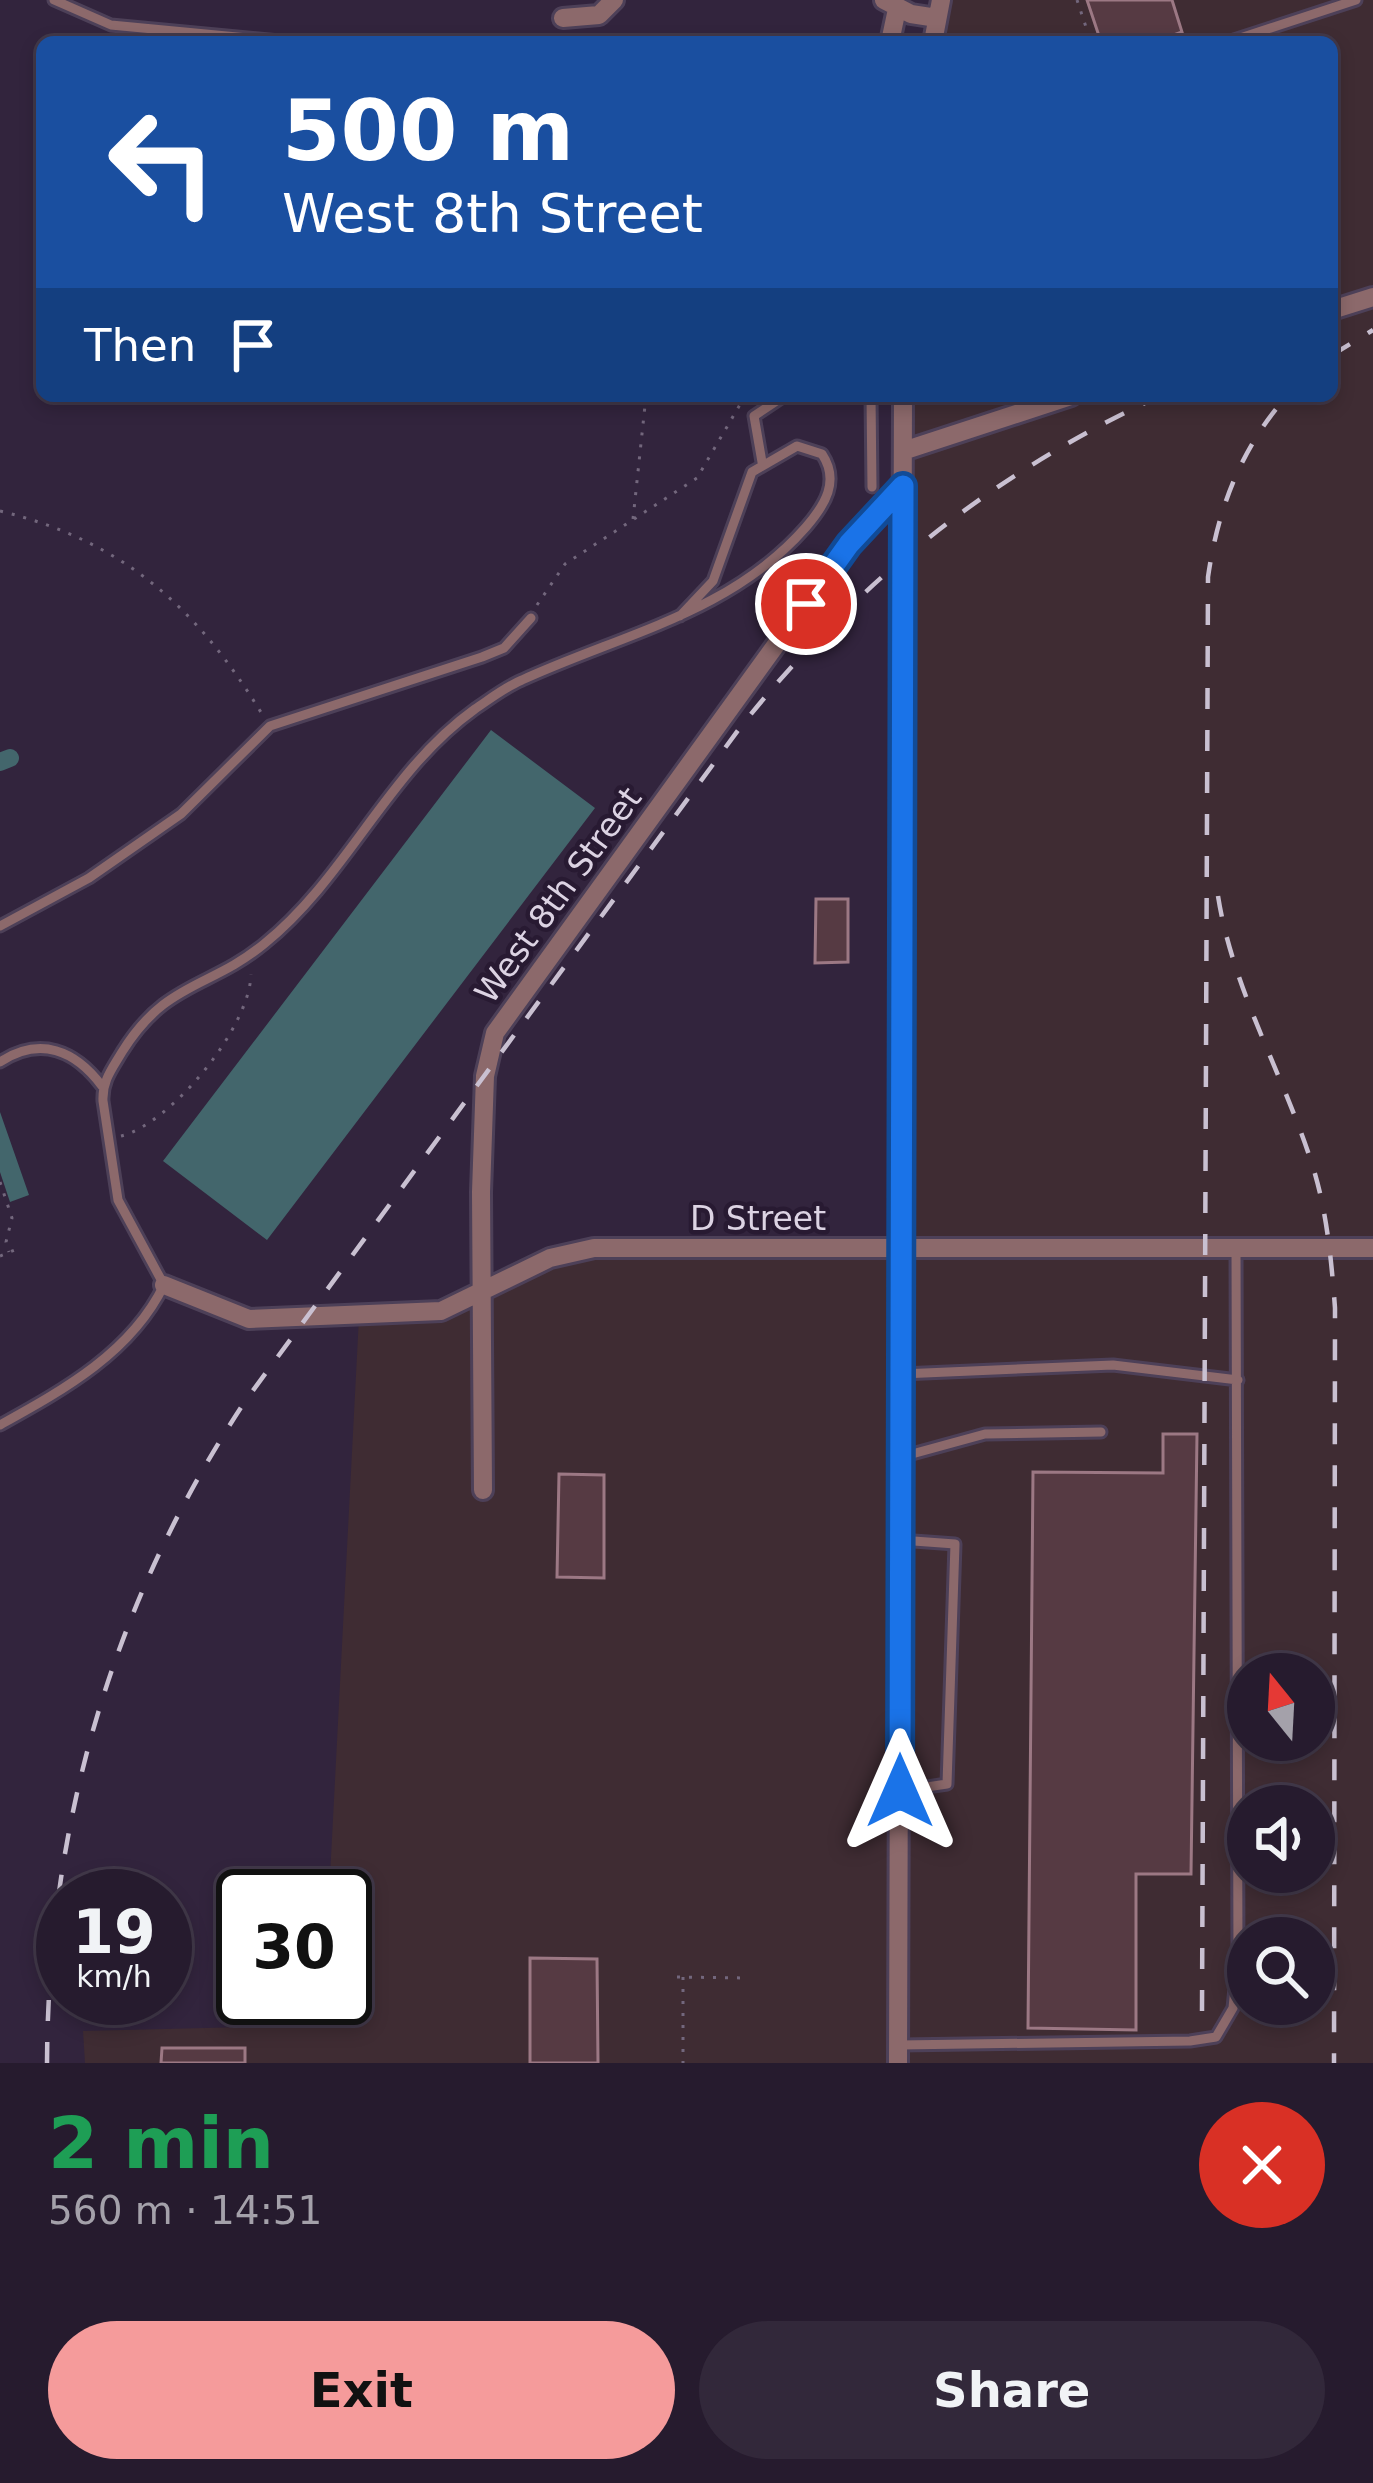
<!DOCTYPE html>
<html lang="en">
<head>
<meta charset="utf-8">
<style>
	body { margin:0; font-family:"DejaVu Sans",sans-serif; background:#32283a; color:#f1f3f6; height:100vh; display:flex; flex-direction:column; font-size:45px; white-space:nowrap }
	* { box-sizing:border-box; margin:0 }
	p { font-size:39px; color:#a4a1aa }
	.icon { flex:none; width:66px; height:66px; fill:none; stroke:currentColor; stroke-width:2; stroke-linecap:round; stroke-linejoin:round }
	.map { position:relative; height:2063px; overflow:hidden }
	.sheet { display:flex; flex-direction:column; background:#261b2e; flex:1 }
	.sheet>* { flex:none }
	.guide { position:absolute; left:36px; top:36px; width:1302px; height:366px; border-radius:18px; box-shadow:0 6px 18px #0003,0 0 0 3px #42394a; background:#1a4fa0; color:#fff; overflow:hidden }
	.needle { width:78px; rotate:342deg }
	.tools { position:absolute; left:1227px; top:1653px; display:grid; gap:24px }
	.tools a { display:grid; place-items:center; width:108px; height:108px; border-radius:50%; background:#261b2e; box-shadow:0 6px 18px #0003,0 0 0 3px #42394a; font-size:60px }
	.speed { position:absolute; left:36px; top:1869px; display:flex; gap:24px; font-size:60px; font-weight:700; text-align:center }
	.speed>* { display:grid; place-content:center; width:156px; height:156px; border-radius:50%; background:#261b2e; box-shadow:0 6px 18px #0003,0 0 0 3px #42394a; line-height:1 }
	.speed small { font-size:30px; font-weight:400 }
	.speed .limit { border:6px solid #111; border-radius:18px; background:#fff; color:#111 }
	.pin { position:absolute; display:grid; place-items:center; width:102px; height:102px; color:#fff; margin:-51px; border:6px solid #fff; border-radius:50%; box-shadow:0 3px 12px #0007 }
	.me { position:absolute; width:132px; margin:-66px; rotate:0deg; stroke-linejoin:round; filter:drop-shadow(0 0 9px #0008) }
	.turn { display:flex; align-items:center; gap:42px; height:252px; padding:0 48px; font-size:54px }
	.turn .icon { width:156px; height:156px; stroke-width:2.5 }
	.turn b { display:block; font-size:84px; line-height:102px }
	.then { display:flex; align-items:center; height:114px; padding:0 48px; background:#0003; gap:24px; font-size:45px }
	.round { display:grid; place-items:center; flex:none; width:126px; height:126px; border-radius:63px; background:#32283a }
	.overview { display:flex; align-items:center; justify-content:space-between; height:204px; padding:0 48px }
	h1 { font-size:72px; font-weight:700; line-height:90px; color:#1e9e55 }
	.button { display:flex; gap:24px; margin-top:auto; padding:24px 48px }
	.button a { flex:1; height:138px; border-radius:72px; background:#f59b9b; color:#111; font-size:48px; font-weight:700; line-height:138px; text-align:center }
	.button a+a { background:#32283a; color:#f1f3f6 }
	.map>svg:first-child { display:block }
</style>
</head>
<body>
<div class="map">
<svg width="1373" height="2063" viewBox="0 0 1373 2063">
	<rect width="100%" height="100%" fill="#32243d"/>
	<!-- industrial -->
	<path fill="#3f2c33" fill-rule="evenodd" d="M941,0h432v2063h-1288l-2,-32 238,-6 2,-27h22v-102h-16l30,-579 126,-24 89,-43 328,-3 5,-851h425v-354h-397zM1248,1674h66v66h-66zM1248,1806h66v66h-66zM1248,1938h66v66h-66z"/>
	<!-- water -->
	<path fill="#43666c" d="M491,730l104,78 -328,432 -104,-79z
		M0,1112l29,83 -19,7 -10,-30z"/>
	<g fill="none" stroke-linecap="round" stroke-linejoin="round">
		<!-- canal -->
		<path stroke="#43666c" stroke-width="18" d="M0,762l10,-4"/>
	</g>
	<!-- building -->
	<path fill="#563a43" stroke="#9c7884" stroke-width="3" d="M1087,0h85l10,32 -28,10h-53z
		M816,899h32v63l-33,1z
		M1163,1434h34l-6,440h-55v156l-108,-2 5,-556 130,1z
		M559,1474l45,1v103l-47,-1z
		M530,1958l67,1 1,104h-68z
		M162,2048h83v15h-84z"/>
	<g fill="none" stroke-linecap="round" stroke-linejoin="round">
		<defs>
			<path id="lane" d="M54,0l57,25 179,17
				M1228,42l128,-42
				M871,396l1,91
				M762,462l-8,-46 30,-20
				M0,926l89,-48 92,-64 89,-88 212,-69 22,-9 27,-30
				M0,1062c40,-26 75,-12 102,24
				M901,1374l212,-9 125,15
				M0,1425c63,-35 131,-72 164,-140l-46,-85 -15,-99c-1,-20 9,-32 19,-49 44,-71 87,-63 142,-108 84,-68 123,-172 211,-235 15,-10 30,-22 47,-29 100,-46 209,-67 284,-153 19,-22 34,-46 16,-73l-25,-8 -45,26 -39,109 -33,35
				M901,1457l84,-23 116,-2
				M900,1791l47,-7 8,-240 -55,-4
				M900,2045l290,-4 26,-4 17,-29 5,-50 -2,-710"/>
			<path id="street" d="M884,0l27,14 26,4
				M563,18l36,-3 15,-15
				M890,42l7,-33
				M933,42l8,-42
				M1332,310l41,-13
				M903,451l168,-55
				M164,1285l85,34 192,-8 109,-53 44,-10h779
				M483,1490l-2,-298 4,-116 10,-43 354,-489 54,-58
				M898,2063l5,-1667"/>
		</defs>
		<!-- lane casing -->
		<use href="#lane" stroke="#4d4058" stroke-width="15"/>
		<!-- street casing -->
		<use href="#street" stroke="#4d4058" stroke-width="24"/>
		<!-- path -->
		<path stroke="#73677d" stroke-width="3" stroke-dasharray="3 9" stroke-linecap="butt" d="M1077,0l14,42
			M0,511c124,30 197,97 262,203
			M633,519l13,-123
			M537,605l28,-41 132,-86 48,-82
			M121,1136c51,-13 129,-109 130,-162
			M0,1182l12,36 -6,24 3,10
			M0,1256l22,-9
			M677,1977l69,1
			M683,1977v86"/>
		<!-- lane -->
		<use href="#lane" stroke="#8c696b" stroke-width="9"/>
		<!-- street -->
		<use href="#street" stroke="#8c696b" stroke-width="18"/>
		<!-- rail -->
		<path stroke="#c9c0d1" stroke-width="4.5" stroke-dasharray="21 21" stroke-linecap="butt" d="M1332,355l41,-25
			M1218,896c14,89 61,171 90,256 18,50 23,103 27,156l-1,755
			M1202,2011l6,-1434c10,-69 33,-129 79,-181
			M47,2063c1,-240 66,-463 199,-663l493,-671c114,-144 253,-256 421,-333"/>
	</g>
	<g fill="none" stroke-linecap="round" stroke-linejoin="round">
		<defs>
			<path id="route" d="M806,604l43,-60 54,-58 -3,1305"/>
		</defs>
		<!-- route casing -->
		<use href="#route" stroke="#114b97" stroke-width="30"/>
		<!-- route -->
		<use href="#route" stroke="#1a73e8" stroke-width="21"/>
	</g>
	<g text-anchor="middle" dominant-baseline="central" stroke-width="9" stroke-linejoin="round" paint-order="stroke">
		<!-- street labels -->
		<g font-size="33" fill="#dcd3e3" stroke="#281a32">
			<text transform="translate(558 895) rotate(-54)">West 8th Street</text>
			<text x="758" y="1218">D Street</text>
		</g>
	</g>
</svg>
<div class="tools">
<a><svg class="needle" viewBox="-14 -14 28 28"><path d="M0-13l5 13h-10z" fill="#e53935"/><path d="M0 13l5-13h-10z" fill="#a4a1aa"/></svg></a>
<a><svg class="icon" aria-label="sound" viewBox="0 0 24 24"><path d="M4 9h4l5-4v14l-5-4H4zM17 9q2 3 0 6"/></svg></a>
<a><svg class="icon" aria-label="search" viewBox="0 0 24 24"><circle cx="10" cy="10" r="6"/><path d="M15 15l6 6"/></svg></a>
</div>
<div class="speed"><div>19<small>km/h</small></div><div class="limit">30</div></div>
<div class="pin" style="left:806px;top:604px;background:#d93025"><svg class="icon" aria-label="arrive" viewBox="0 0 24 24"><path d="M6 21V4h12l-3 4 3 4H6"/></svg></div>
<svg class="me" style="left:900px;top:1791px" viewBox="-20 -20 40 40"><path d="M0-17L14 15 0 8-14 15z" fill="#1a73e8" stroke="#fff" stroke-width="4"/></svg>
<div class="guide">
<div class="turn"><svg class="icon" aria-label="left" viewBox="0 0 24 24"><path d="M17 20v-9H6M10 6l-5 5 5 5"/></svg><div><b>500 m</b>West 8th Street</div></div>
<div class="then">Then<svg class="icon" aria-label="arrive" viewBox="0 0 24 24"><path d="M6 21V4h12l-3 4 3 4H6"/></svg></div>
</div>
</div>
<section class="sheet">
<div class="overview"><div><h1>2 min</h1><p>560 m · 14:51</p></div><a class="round" style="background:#d93025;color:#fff"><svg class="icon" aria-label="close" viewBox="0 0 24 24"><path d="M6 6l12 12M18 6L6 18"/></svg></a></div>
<div class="button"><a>Exit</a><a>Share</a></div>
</section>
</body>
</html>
